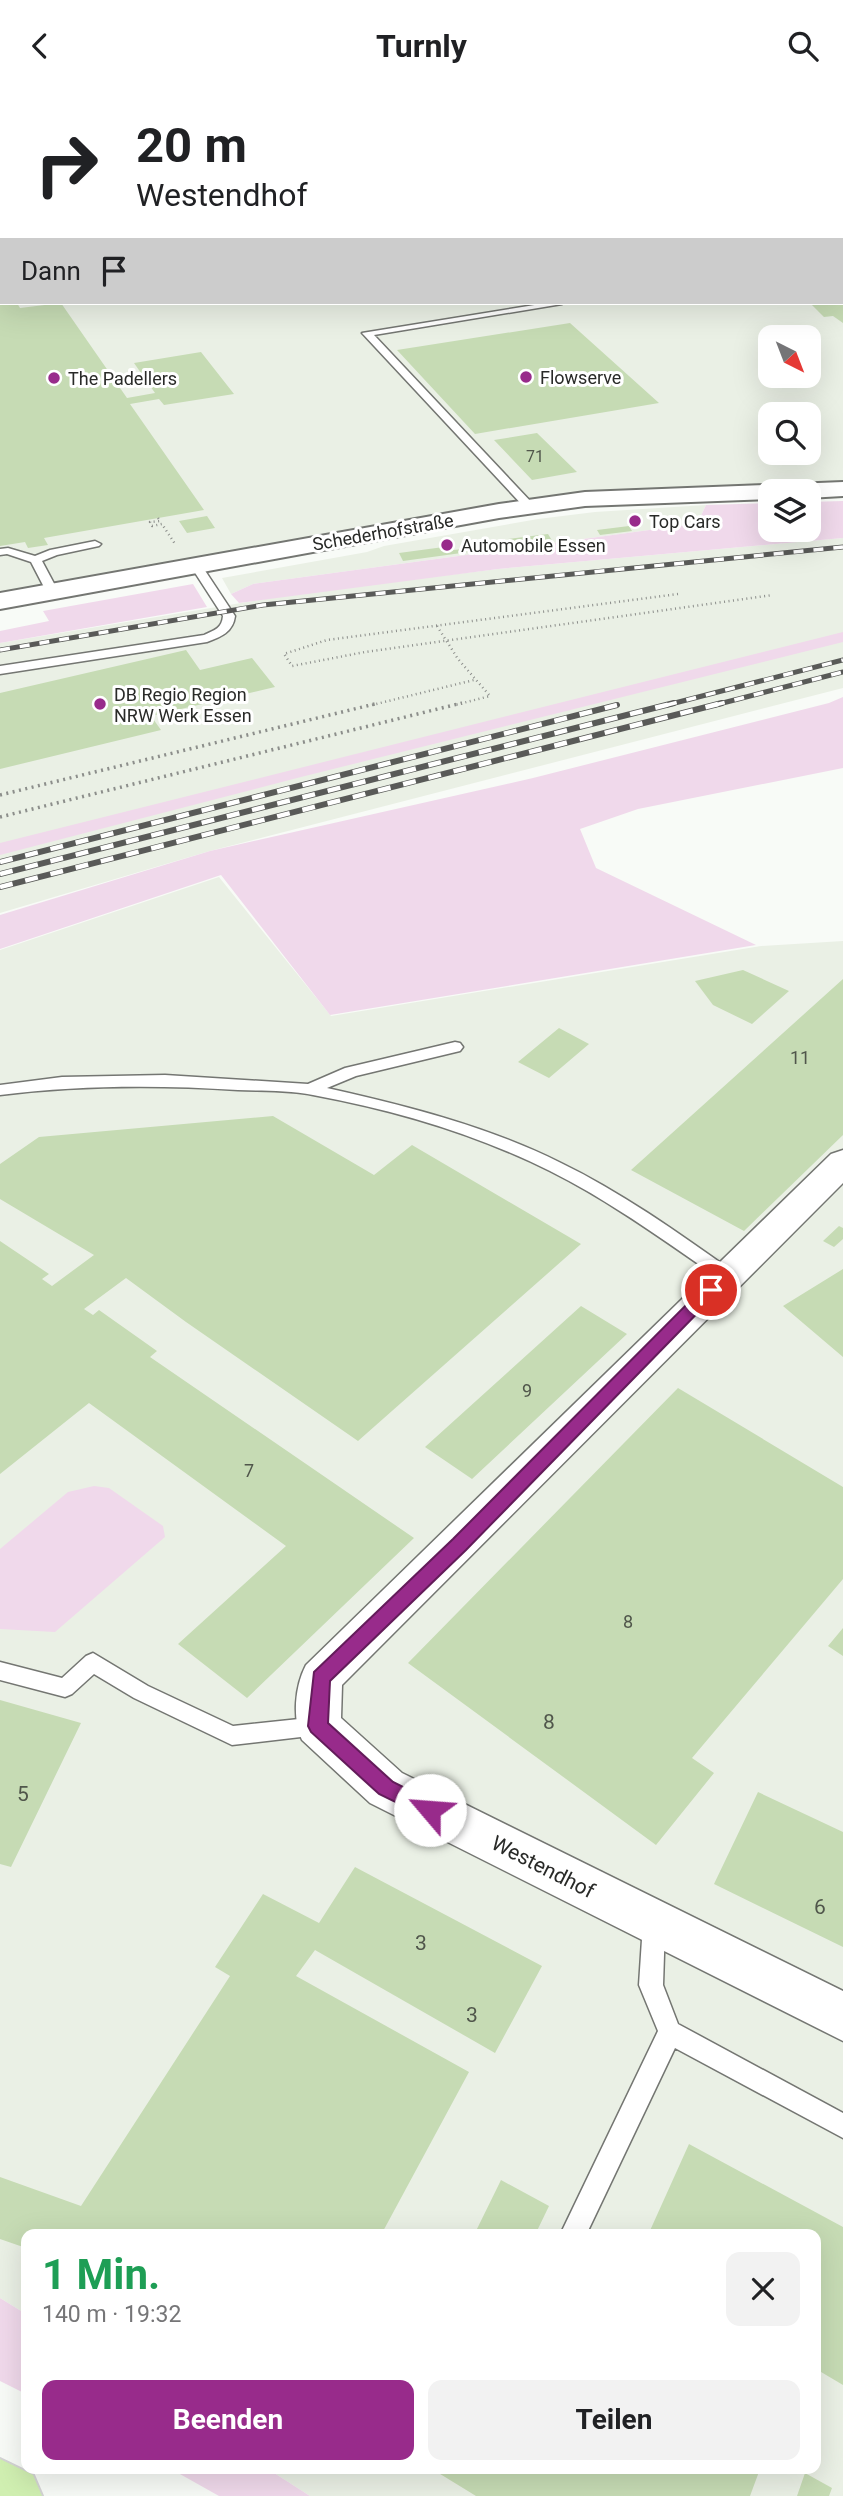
<!DOCTYPE html>
<html lang="de">
<head>
<meta charset="utf-8">
<style>
	body { margin:0; font-family:Roboto,sans-serif; background:#f2f2f2; color:#202124; height:100vh; display:flex; flex-direction:column; font-size:26px; white-space:nowrap }
	* { box-sizing:border-box; margin:0 }
	p { font-size:23px; color:#757577 }
	.icon { flex:none; width:38px; height:38px; fill:none; stroke:currentColor; stroke-width:2; stroke-linecap:round; stroke-linejoin:round }
	.map { position:relative; flex:1; overflow:hidden }
	.side { position:absolute; left:21px; top:2138px; width:800px; height:245px; display:flex; flex-direction:column; background:#fff; border-radius:14px; box-shadow:0 7px 28px #0002 }
	.side>* { flex:none }
	.banner { position:absolute; left:0px; top:0px; width:844px; height:214px; box-shadow:0 7px 28px #0002; background:#fff; color:#202124; overflow:hidden }
	.needle { width:46px; rotate:138deg }
	.tools { position:absolute; left:758px; top:234px; display:grid; gap:14px }
	.tools a { display:grid; place-items:center; width:63px; height:63px; border-radius:14px; background:#fff; box-shadow:0 7px 28px #0002; font-size:35px }
	.pin { position:absolute; display:grid; place-items:center; width:60px; height:60px; color:#fff; margin:-30px; border:4px solid #fff; border-radius:50%; box-shadow:0 2px 7px #0007 }
	.me { position:absolute; width:77px; margin:-38px; rotate:297deg; stroke-linejoin:round; filter:drop-shadow(0 0 5px #0008) }
	.turn { display:flex; align-items:center; gap:24px; height:147px; padding:0 21px; font-size:32px }
	.turn .icon { width:91px; height:91px; stroke-width:2.5 }
	.turn b { display:block; font-size:49px; line-height:60px }
	.then { display:flex; align-items:center; height:66px; padding:0 21px; background:#0003; gap:14px; font-size:26px }
	.round { display:grid; place-items:center; flex:none; width:74px; height:74px; border-radius:14px; background:#f2f2f2 }
	.head { display:flex; align-items:center; justify-content:space-between; height:119px; padding:0 21px }
	h1 { font-size:42px; font-weight:700; line-height:52px; color:#1e9e55 }
	.action { display:flex; gap:14px; margin-top:auto; padding:14px 21px }
	.action a { flex:1; height:80px; border-radius:14px; background:#982b8b; color:#fff; font-size:28px; font-weight:700; line-height:80px; text-align:center }
	.action a+a { background:#f2f2f2; color:#202124 }
	header { display:flex; justify-content:space-between; align-items:center; height:91px; padding:0 21px; background:#fff; font-size:32px; font-weight:700 }
	.map>svg:first-child { display:block }
</style>
</head>
<body>
<header><svg class="icon" aria-label="back" viewBox="0 0 24 24"><path d="M15 5l-7 7 7 7"/></svg>Turnly<svg class="icon" aria-label="search" viewBox="0 0 24 24"><circle cx="10" cy="10" r="6"/><path d="M15 15l6 6"/></svg></header>
<div class="map">
<svg width="843" height="2405" viewBox="0 0 843 2405">
	<rect width="100%" height="100%" fill="#f8fbf7"/>
	<!-- built -->
	<path fill="#eaf0e5" fill-rule="evenodd" d="M318,0h525v21l-1,-19h-529z
		M843,70v324l-260,10 -583,100v-371l2,79h840zM770,247h38v38h-38zM770,324h38v38h-38z
		M706,414l-8,17 -12,3 -433,59 -22,10 -9,-16 145,-26 17,-6 154,-27 57,-7z
		M843,447v150l-633,163 -210,62v-270l301,-50 197,-24z
		M219,786l112,139 430,-70 82,-5v1555h-533l-42,-27h548v-234h-790v79l-26,-16v-1348z"/>
	<!-- green -->
	<path fill="#f0d9eb" d="M843,410v37l-345,31 -259,34 -8,-9 22,-10 433,-59 12,-3 8,-17 64,-2v27h38l1,-28z
		M193,493l14,23 -207,36v-12l49,-10 -6,-10z
		M843,541v10l-542,135 -301,78v-12z
		M843,606v71l-205,41 -58,20 16,39 160,77 -426,70 -109,-140 -221,74v-34l210,-64 323,-73 296,-75z
		M94,1395l15,2 54,38 2,11 -110,95 -55,-3v-80l68,-57z
		M0,2207l26,16v80l-26,-13z
		M171,2378h97l42,27h-91z"/>
	<!-- building -->
	<path fill="#c6dbb4" d="M0,212h17l3,5 41,-5 66,95 28,-5 -21,-30 67,-11 33,42 -70,11 -5,-6 -29,5 74,106 -160,28 4,7 -20,3 -3,-6 -25,4z
		M810,212h33v20l-10,-7 -9,1z
		M570,232l89,80 -184,31 -78,-84z
		M537,342l40,39 -45,8 -38,-40z
		M207,425l8,12 -28,5 -8,-12z
		M629,435l3,5 -32,4 -3,-5z
		M548,443l5,8 -69,8 -2,-3 20,-3 -2,-4z
		M451,455l2,4 21,-2 2,3 -73,10 -4,-8z
		M186,559l14,20 52,-12 23,29 -124,29 10,14 -161,39v-76z
		M743,879l46,21 -37,33 -39,-19 -18,-24z
		M843,888v156l-99,96 -113,-61z
		M559,937l30,16 -40,34 -31,-16z
		M273,1025l101,59 38,-30 169,99 -223,197 -172,-119 -60,-44 -42,31 9,6 6,-5 58,41 -7,6 264,181 -167,160 -69,-54 108,-98 -197,-143 -89,71v-233l49,33 -7,5 10,7 42,-31 -94,-56v-35l39,-27z
		M839,1135l4,2v11l-9,8 -11,-6z
		M843,1178v88l-60,-51z
		M581,1215l46,28 -155,145 -47,-32z
		M678,1297l165,99v92l-151,179 22,15 -58,72 -248,-182z
		M843,1537v28l-15,-10z
		M0,1609l81,23 -70,144 -11,-3z
		M758,1701l85,40v115l-129,-63z
		M355,1776l187,99 -47,87 -180,-103 -19,26 173,96 -88,163h-355v13l-26,-9v-62l81,29 149,-230 -15,-9 48,-73 56,29z
		M689,2053l154,83v158l-27,-16v-134h-168z
		M501,2089l48,26 -14,29h-61z
		M432,2378h328l-10,27h-274z
		M805,2382l27,15 -3,8h-32z"/>
	<g fill="none" stroke-linecap="round" stroke-linejoin="round">
		<defs>
			<path id="service" d="M724,0l18,2h-16z
				M842,19h1v4h-1z
				M547,212l15,1 -188,31 160,170v4h-8l-164,-176z
				M95,450l6,3 -2,2 -42,9 -15,6 16,30 -6,3 -6,-3 -15,-29 -24,-8 -7,1v-6l8,-1 27,8 15,-6z
				M196,471l4,1 35,53c-2,16 -14,21 -28,26l-207,32v-8l204,-31c11,-5 18,-7 19,-19l-33,-51z
				M455,951l5,1 3,4 -3,4 -104,25 -29,12c80,18 160,38 234,75 60,29 116,69 171,108l3,4 -3,4h-12c-55,-38 -110,-78 -170,-108 -74,-37 -156,-61 -237,-76 -24,-5 -50,-4 -75,-5 -80,-5 -158,-5 -238,5v-10l62,-8 103,-2 143,9 37,-16z
				M93,1562l55,33 85,40 85,-9 7,2 4,7 -4,7 -7,2 -86,10 -98,-47 -40,-24 -22,20 -7,3 -65,-17v-18l62,16 24,-22z
				M654,1822l8,3 3,8 -2,61 15,39 165,89v25l-168,-90 -89,187h-26l98,-204 -19,-46 4,-61 3,-8z"/>
			<path id="minor" d="M44,0h21l2,2h-22z
				M275,0h19l-21,2z
				M842,34h1v10h-1z
				M0,35h2v10h-2z
				M0,113h2l-2,11z
				M843,1059v33l-501,502 -1,33 61,55 441,218v50l-473,-238 -68,-63c-10,-22 -7,-54 4,-75l525,-511z"/>
			<path id="tertiary" d="M843,391v14l-35,2v-6h-38v7l-185,7 -86,12 -499,91v-16l499,-89 86,-12z"/>
			<path id="primary" d="M0,2368l33,16 9,21h-42z"/>
		</defs>
		<!-- service casing -->
		<use href="#service" stroke="#747672" stroke-width="3"/>
		<!-- minor casing -->
		<use href="#minor" stroke="#747672" stroke-width="3"/>
		<!-- tertiary casing -->
		<use href="#tertiary" stroke="#747672" stroke-width="4"/>
		<!-- primary casing -->
		<use href="#primary" stroke="#d4d4d4" stroke-width="4"/>
		<!-- path-far1 -->
		<path stroke="#8c8e8b" stroke-width="2.5" stroke-dasharray="1 3.5" stroke-linecap="butt" d="M158,427l2,3 -10,1 2,4 10,-2 13,20
			M678,503l-351,46 -43,14 8,12 73,-14 408,-57
			M437,535l21,33 32,37 -35,9
			M372,614l102,-25"/>
		<!-- path -->
		<path stroke="#8c8e8b" stroke-width="3.5" stroke-dasharray="2 4.5" stroke-linecap="butt" d="M0,704l379,-92
			M0,726l462,-114"/>
		<!-- service -->
		<use href="#service" fill="#fff" fill-rule="evenodd"/>
		<!-- minor -->
		<use href="#minor" fill="#fff" fill-rule="evenodd"/>
		<!-- tertiary -->
		<use href="#tertiary" fill="#fff" fill-rule="evenodd"/>
		<!-- primary -->
		<use href="#primary" fill="#d0efb1" fill-rule="evenodd"/>
		<defs>
			<path id="rail-far1" d="M0,559l263,-45 580,-58
				M667,614l176,-45
				M715,614l128,-33"/>
			<path id="rail" d="M0,771l617,-157
				M0,783l674,-171
				M0,796l722,-184"/>
		</defs>
		<!-- rail-far1 casing -->
		<use href="#rail-far1" stroke="#595a58" stroke-width="5"/>
		<!-- rail casing -->
		<use href="#rail" stroke="#595a58" stroke-width="6"/>
		<!-- rail-far1 -->
		<use href="#rail-far1" stroke="#fff" stroke-width="3.5" stroke-dasharray="10" stroke-linecap="butt"/>
		<!-- rail -->
		<use href="#rail" stroke="#fff" stroke-width="4.5" stroke-dasharray="13" stroke-linecap="butt"/>
	</g>
	<!-- route -->
	<path fill="#982b8b" stroke="#631c5a" stroke-width="2" d="M711,1193l8,6 -3,4 -250,256 -136,131 -2,42 65,59 44,22 3,6 -3,6 -7,3 -51,-25 -68,-62 -3,-6 6,-54 139,-133 252,-253z"/>
	<!-- markers -->
	<g fill="#982b8b" stroke="#fff" stroke-width="2.5">
		<circle cx="526" cy="286" r="7"/>
		<circle cx="54" cy="287" r="7"/>
		<circle cx="635" cy="430" r="7"/>
		<circle cx="447" cy="454" r="7"/>
		<circle cx="100" cy="613" r="7"/>
	</g>
	<g text-anchor="middle" dominant-baseline="central" stroke-width="6" stroke-linejoin="round" paint-order="stroke">
		<!-- far-number labels -->
		<g font-size="16" fill="#50564b">
			<text x="535" y="365">71</text>
		</g>
		<!-- far-poi labels -->
		<g font-size="18" fill="#292a28" stroke="#fff" text-anchor="start">
			<text x="540" y="286">Flowserve</text>
			<text x="68" y="287">The Padellers</text>
			<text x="649" y="430">Top Cars</text>
			<text x="461" y="454">Automobile Essen</text>
			<text x="114" y="603">DB Regio Region<tspan x="114" dy="21">NRW Werk Essen</tspan></text>
		</g>
		<!-- far-street labels -->
		<g font-size="18" fill="#292a28" stroke="#fff">
			<text transform="translate(383 441) rotate(-10)">Schederhofstraße</text>
		</g>
		<!-- number labels -->
		<g font-size="18" fill="#50564b">
			<text x="800" y="966">11</text>
			<text x="527" y="1299">9</text>
			<text x="249" y="1379">7</text>
			<text x="628" y="1530">8</text>
		</g>
		<!-- near-number labels -->
		<g font-size="21" fill="#50564b">
			<text x="549" y="1631">8</text>
			<text x="23" y="1703">5</text>
			<text x="820" y="1816">6</text>
			<text x="421" y="1852">3</text>
			<text x="472" y="1924">3</text>
		</g>
		<!-- street labels -->
		<g font-size="21" fill="#292a28" stroke="#fff">
			<text transform="translate(543 1776) rotate(27)">Westendhof</text>
		</g>
	</g>
</svg>
<div class="tools">
<a><svg class="needle" viewBox="-14 -14 28 28"><path d="M0-13l5 13h-10z" fill="#e53935"/><path d="M0 13l5-13h-10z" fill="#757577"/></svg></a>
<a><svg class="icon" aria-label="search" viewBox="0 0 24 24"><circle cx="10" cy="10" r="6"/><path d="M15 15l6 6"/></svg></a>
<a><svg class="icon" aria-label="layers" viewBox="0 0 24 24"><path d="M12 4l9 5-9 5-9-5zM3 14l9 5 9-5"/></svg></a>
</div>
<div class="pin" style="left:711px;top:1199px;background:#d93025"><svg class="icon" aria-label="arrive" viewBox="0 0 24 24"><path d="M6 21V4h12l-3 4 3 4H6"/></svg></div>
<svg class="me" style="left:430px;top:1719px" viewBox="-20 -20 40 40"><circle r="19" fill="#fff"/><path d="M0-13L10 11 0 6-10 11z" fill="#982b8b"/></svg>
<div class="banner">
<div class="turn"><svg class="icon" aria-label="right" viewBox="0 0 24 24"><path d="M7 20v-9h11M14 6l5 5-5 5"/></svg><div><b>20 m</b>Westendhof</div></div>
<div class="then">Dann<svg class="icon" aria-label="arrive" viewBox="0 0 24 24"><path d="M6 21V4h12l-3 4 3 4H6"/></svg></div>
</div>
<section class="side">
<div class="head"><div><h1>1 Min.</h1><p>140 m · 19:32</p></div><a class="round"><svg class="icon" aria-label="close" viewBox="0 0 24 24"><path d="M6 6l12 12M18 6L6 18"/></svg></a></div>
<div class="action"><a>Beenden</a><a>Teilen</a></div>
</section>
</div>
</body>
</html>
